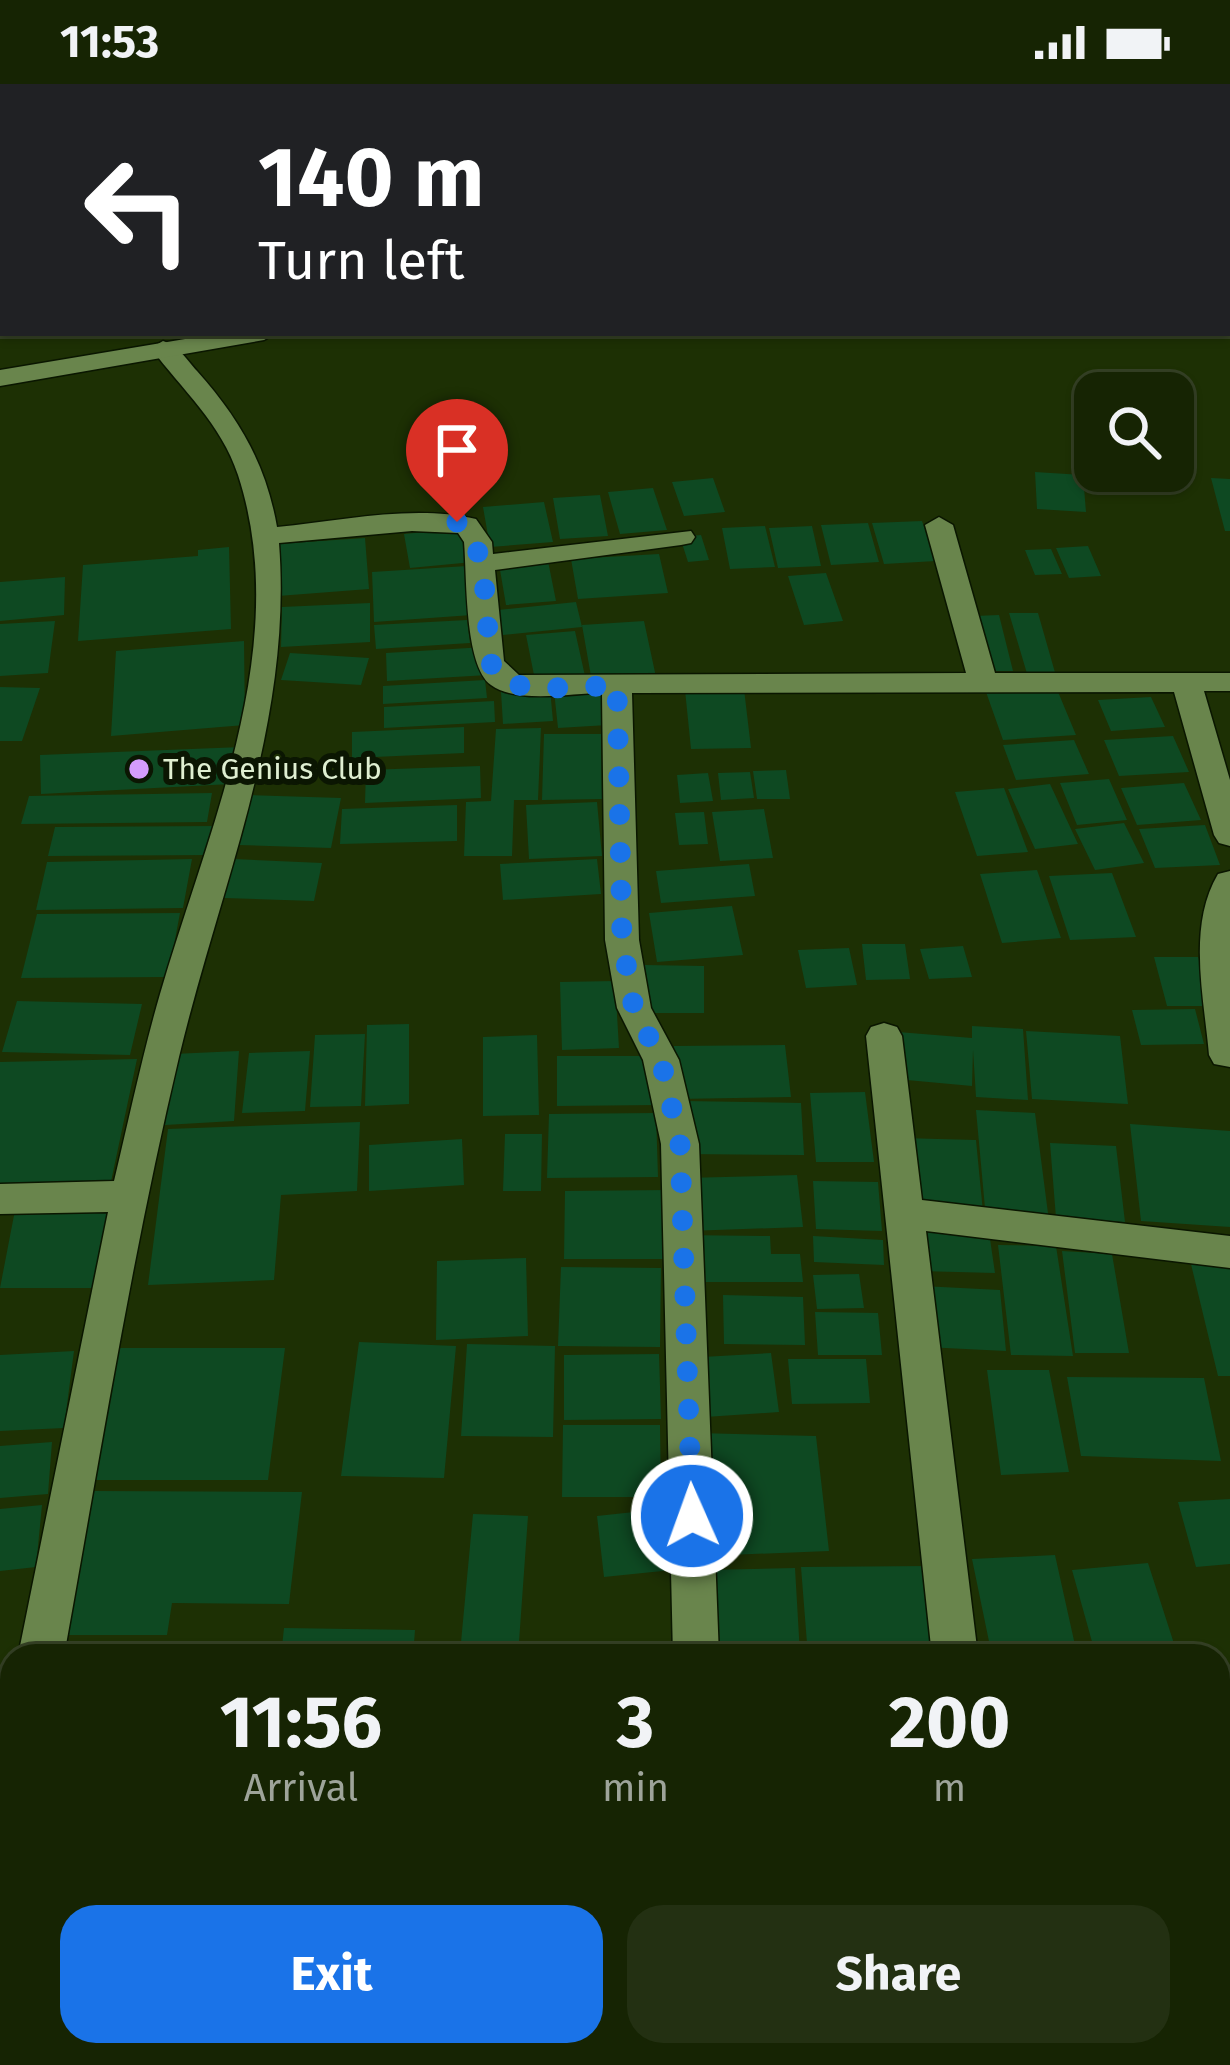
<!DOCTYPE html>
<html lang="en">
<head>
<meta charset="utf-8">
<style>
	body { margin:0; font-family:"Fira Sans",sans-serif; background:#233012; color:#f1f3f6; height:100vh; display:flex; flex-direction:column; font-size:45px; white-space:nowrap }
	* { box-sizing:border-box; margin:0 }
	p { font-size:39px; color:#9ea49a }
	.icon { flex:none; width:66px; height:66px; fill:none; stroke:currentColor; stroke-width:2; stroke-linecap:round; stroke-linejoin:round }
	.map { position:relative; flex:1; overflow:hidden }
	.panel { position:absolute; left:0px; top:1560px; width:1230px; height:423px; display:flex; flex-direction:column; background:#162403; border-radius:36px 36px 0 0; box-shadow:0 3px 9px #0004,0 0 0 3px #354125 }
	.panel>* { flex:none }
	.hud { position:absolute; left:0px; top:0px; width:1230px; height:252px; box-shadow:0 3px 9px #0004,0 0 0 3px #354125; background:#202124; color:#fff; overflow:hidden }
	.fabs { position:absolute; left:1074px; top:288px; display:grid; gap:24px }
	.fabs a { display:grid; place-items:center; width:120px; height:120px; border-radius:24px; background:#162403; box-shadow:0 3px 9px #0004,0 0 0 3px #354125; font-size:60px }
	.pin { position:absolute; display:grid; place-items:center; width:102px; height:102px; color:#fff; margin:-123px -51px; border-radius:50% 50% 50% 0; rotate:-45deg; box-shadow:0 0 12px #0007 }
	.pin .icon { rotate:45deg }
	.me { position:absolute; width:132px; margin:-66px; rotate:358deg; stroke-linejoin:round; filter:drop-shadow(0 0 9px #0008) }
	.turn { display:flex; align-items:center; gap:42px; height:252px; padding:0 60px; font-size:54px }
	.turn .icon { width:156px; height:156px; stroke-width:2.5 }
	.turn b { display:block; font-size:84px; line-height:102px }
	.eta { display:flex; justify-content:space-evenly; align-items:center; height:204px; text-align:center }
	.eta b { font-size:72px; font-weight:700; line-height:84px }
	.cta { display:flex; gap:24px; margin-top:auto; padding:24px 60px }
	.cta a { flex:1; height:138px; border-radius:36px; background:#1a73e8; color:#fff; font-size:48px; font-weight:700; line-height:138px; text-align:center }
	.cta a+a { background:#233012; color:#f1f3f6 }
	.status { display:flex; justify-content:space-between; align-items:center; height:84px; padding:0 60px; background:#162403; direction:ltr }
	.status svg { height:33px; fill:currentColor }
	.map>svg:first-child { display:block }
</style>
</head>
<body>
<div class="status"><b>11:53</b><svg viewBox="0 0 49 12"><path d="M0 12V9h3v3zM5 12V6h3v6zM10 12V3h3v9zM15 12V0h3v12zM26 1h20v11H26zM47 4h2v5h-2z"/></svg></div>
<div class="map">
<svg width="1230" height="1981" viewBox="0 0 1230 1981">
	<rect width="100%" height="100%" fill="#1d3004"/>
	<!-- building -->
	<path fill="#0e4922" d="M1035,388l48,3 3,37 -49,-3z
		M713,394l12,34 -41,4 -12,-34z
		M1211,394l19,1v52h-5z
		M653,404l14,42 -47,4 -12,-42z
		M600,411l8,41 -48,3 -7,-41z
		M544,418l9,40 -63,5 -7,-40z
		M922,437l14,40 -52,3 -12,-41z
		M868,439l11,39 -48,3 -10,-40z
		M765,442l10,41 -45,2 -8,-41z
		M812,442l9,40 -43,2 -9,-40z
		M467,444l6,34 -63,6 -6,-34z
		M701,451l8,25 -21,2 -8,-25z
		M365,454l4,51 -91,7 -2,-52z
		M1088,462l13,30 -32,2 -13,-30z
		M229,463l2,82 -153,12 5,-76 115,-9v-6z
		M1051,465l11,25 -27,1 -10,-25z
		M659,470l9,39 -90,6 -7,-40z
		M548,477l8,40 -50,4 -7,-41z
		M467,482l5,49 -98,7 -2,-50z
		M826,489l17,48 -39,4 -16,-49z
		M65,493l-1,38 -64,6v-39z
		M576,518l6,25 -79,8 -5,-25z
		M370,519v39l-89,5 1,-40z
		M1009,529h29l18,63 -28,1z
		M999,531l14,56h-25l-13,-55z
		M467,536l3,23 -94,6 -2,-24z
		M55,537l-7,52 -48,3v-52z
		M644,537l12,56 -64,5 -10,-57z
		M575,547l10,45 -50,4 -9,-45z
		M244,557l1,84 -134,11 5,-85z
		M485,563l3,28 -101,6 -1,-28z
		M290,569l79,5 -8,27 -80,-5z
		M485,596l2,18 -104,6v-18z
		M0,603l40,1 -18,53h-22z
		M1056,603l20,48 -73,5 -17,-48z
		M603,604l5,37 -50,3 -4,-37z
		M550,605l3,32 -50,3 -2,-32z
		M744,605l7,59 -60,1 -6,-59z
		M1151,613l14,30 -54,4 -13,-31z
		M494,617l1,21 -111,6v-21z
		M464,643v26l-112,5v-26z
		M541,644l-3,72h-24l-2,56h-48l2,-54 25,-1 5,-72z
		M544,650h57l1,65 -60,1z
		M1173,652l16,36 -70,4 -15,-36z
		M1074,656l15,34 -73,6 -13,-35z
		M242,663l-11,37 -190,10 -1,-39z
		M480,682l1,32 -116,5 1,-33z
		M786,686l4,29h-33l-4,-28z
		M750,688l4,26 -33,2 -3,-27z
		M708,689l5,28 -33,2 -3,-28z
		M1109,695l18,41 -50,5 -17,-42z
		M1184,699l17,37 -64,5 -16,-37z
		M1050,700l28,60 -43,5 -27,-60z
		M1004,704l24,64 -51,4 -22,-64z
		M212,709l-5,29 -186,2 8,-28z
		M250,711l91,3 -10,50 -93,-3z
		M597,718l5,54 -73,3 -3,-54z
		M457,721v36l-117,3 2,-35z
		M764,725l9,49 -53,3 -8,-49z
		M704,728l4,32 -29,1 -4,-32z
		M1124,739l20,40 -49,7 -20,-41z
		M1205,741l15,40 -65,3 -16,-39z
		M217,742l-5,29 -164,1 7,-29z
		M192,775l-9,49 -147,2 11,-48z
		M234,775l88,4 -8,38 -90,-3z
		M597,775l4,35 -98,6 -3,-36z
		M749,780l6,32 -94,7 -5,-32z
		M1037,786l24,68 -59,5 -22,-69z
		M1112,789l24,64 -66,3 -21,-64z
		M732,822l11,49 -86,7 -8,-49z
		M180,829l-12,64 -147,1 16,-64z
		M862,860h43l5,35 -44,1z
		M963,862l9,31 -43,2 -9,-30z
		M849,864l8,37 -51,3 -8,-38z
		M1154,873h44l14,49h-45z
		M644,881l60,1v47h-62z
		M615,897l4,67 -57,2 -2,-68z
		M17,917l125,3 -12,51 -128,-3z
		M1195,925l9,35 -63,1 -9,-35z
		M409,940v80l-44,2 2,-81z
		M972,942l51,3 5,71 -52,-3 -3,-47 -1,36 -76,-7 2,-47 74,6z
		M1026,947l94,5 8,68 -96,-5z
		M365,950l-4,72 -51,1 5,-72z
		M537,951l2,80 -56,1v-79z
		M785,961l6,52 -114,2 -3,-53z
		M239,967l-5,70 -69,4 8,-71z
		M310,967l-5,60 -63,2 7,-60z
		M557,972h97l4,49 -101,1z
		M137,975l-28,132 -109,3v-132z
		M865,1008l9,70h-58l-6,-69z
		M684,1017l117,2 3,52 -120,-1z
		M976,1026l59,3 14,108 -63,-2z
		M656,1029l2,64 -111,1 2,-64z
		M360,1038l-3,69 -76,4 -7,85 -126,5 20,-156z
		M1130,1040l100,7v96l-89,-6z
		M505,1050h37l-1,57h-38z
		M901,1054l75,2 7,72 -77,-3z
		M462,1055l2,46 -95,6v-46z
		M1050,1059l66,3 9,76 -69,-4z
		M797,1091l6,52 -115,4 -3,-53z
		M813,1097l65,1 4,49 -66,-2z
		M669,1106l2,69h-107l1,-68z
		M113,1120l-16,84h-97l16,-83z
		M915,1146l74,2 6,41 -76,-2z
		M679,1151l91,1 1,18h29l3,28h-122z
		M813,1152l70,4 1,25 -70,-3z
		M998,1161l58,1 17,110 -62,-1z
		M1062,1167l50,3 17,99h-54z
		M526,1174l2,78 -92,4 1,-79z
		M1190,1176h40v116h-12z
		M561,1183l100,1 -1,79 -102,-1z
		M859,1190l5,34 -47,1 -4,-34z
		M922,1202l78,4 6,61 -81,-4z
		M723,1211l80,2 2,48 -81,-1z
		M815,1228l63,1 4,42h-64z
		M359,1258l97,4 -12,132 -103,-2z
		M467,1260l88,2 -2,91 -92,-1z
		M119,1264h166l-17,132h-174z
		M74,1267l-10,77 -64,3v-76z
		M771,1269l8,59 -88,6 -6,-60z
		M659,1270l2,65 -97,1v-65z
		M788,1275h78l4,44 -78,1z
		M987,1286h62l20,102 -68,3z
		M1067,1293l137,1 17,83 -140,-5z
		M563,1341h97l1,72h-99z
		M698,1349l118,3 13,115 -125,5z
		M52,1358l-4,52 -48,4v-52z
		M91,1407l211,1 -13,112 -117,-1 -5,32h-105z
		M1230,1415v65l-34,3 -18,-65z
		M42,1421l-6,62 -36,4v-62z
		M662,1425l10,61 -68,7 -7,-61z
		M473,1430l55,2 -10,140 -58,-3z
		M1055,1471l22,99 -85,2 -20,-97z
		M1148,1479l30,93h-82l-24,-86z
		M930,1482l11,90h-133l-7,-89z
		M795,1484l5,86 -90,2 -4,-86z
		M284,1544l131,2 -2,26h-132z
		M1230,1721v67l-12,1v-67z
		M12,1802v88l-12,1v-87z
		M0,1919h12v52h119l-1,10h-130z
		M213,1971h95v10h-95z
		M325,1971h95v10h-95z
		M775,1971h134l2,10h-135z"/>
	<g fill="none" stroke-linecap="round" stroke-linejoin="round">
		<defs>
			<path id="minor" d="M675,0h21l2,3h-21z
				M0,42h3v12h-3z
				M3,92v19l-3,1v-19z
				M1227,112h3v14h-3z
				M163,257c15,4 24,19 34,30 42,47 69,93 80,156 63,-6 137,-23 199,-8l16,23 1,12 198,-23 4,6 -4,6 -10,2 -186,25 9,91 15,14 447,-2 -41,-148 14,-8 14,8 42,148h235v18h-26l26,89v66l-11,-3 -5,-8 -40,-143 -542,1 7,247 12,68 28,52 20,84 20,512h-46l-12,-512 -18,-84 -26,-52 -12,-68 -3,-247c-30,0 -85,11 -111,-8 -27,-19 -24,-110 -27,-143l-6,-9 -46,-2 -133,12c14,180 -59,342 -100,514 -47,198 -79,399 -115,599h-46l90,-444 -108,2v-30l114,-3c15,-62 28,-125 46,-187 47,-162 134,-348 78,-519 -17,-52 -56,-85 -87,-127z
				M1230,787v196l-16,-3 -5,-9c-5,-58 -22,-129 9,-181z
				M884,939l13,4 5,9 20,164 308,36v32l-304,-37 52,425h-46l-66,-620 5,-9z
				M1218,1690h12v46h-12z
				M12,1696v69l-12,-5v-60z
				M146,1971h52l-1,10h-52z
				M889,1971h52l2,10h-52z"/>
			<path id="tertiary" d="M1227,134h3v14h-3z
				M221,249h55l-12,7 -264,46v-16z"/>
		</defs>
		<!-- minor casing -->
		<use href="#minor" stroke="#0a1600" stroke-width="3"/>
		<!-- tertiary casing -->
		<use href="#tertiary" stroke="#0a1600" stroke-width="3"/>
		<!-- minor -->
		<use href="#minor" fill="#69854c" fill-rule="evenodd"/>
		<!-- tertiary -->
		<use href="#tertiary" fill="#69854c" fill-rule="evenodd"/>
	</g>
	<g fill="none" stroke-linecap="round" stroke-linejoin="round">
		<!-- route -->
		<path stroke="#1a73e8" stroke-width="21" stroke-dasharray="0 37.8" d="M457,438c32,12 29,106 33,139 3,6 5,13 10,17 20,16 91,8 117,7l5,255 12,69 27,51 19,84 12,372"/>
	</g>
	<!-- markers -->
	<circle fill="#d49cfc" stroke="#0b1602" stroke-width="4.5" cx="139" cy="685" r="12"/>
	<g text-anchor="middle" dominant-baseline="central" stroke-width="12" stroke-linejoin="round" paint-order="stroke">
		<!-- poi labels -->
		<g font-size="30" fill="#dfefd1" stroke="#0b1602" text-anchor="start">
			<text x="163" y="685">The Genius Club</text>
		</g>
	</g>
</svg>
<div class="fabs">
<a><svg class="icon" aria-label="search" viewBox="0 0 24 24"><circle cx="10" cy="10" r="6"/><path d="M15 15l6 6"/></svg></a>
</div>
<div class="pin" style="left:457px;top:438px;background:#d93025"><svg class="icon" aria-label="arrive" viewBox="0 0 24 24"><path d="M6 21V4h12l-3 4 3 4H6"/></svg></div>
<svg class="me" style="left:692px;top:1432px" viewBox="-20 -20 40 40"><circle r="17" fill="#1a73e8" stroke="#fff" stroke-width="3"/><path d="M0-11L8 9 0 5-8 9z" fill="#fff"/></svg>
<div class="hud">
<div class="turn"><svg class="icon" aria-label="left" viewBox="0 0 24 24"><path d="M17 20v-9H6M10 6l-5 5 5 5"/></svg><div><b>140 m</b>Turn left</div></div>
</div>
<section class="panel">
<div class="eta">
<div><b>11:56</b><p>Arrival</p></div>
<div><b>3</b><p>min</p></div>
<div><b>200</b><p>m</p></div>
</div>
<div class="cta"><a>Exit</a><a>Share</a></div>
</section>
</div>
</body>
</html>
